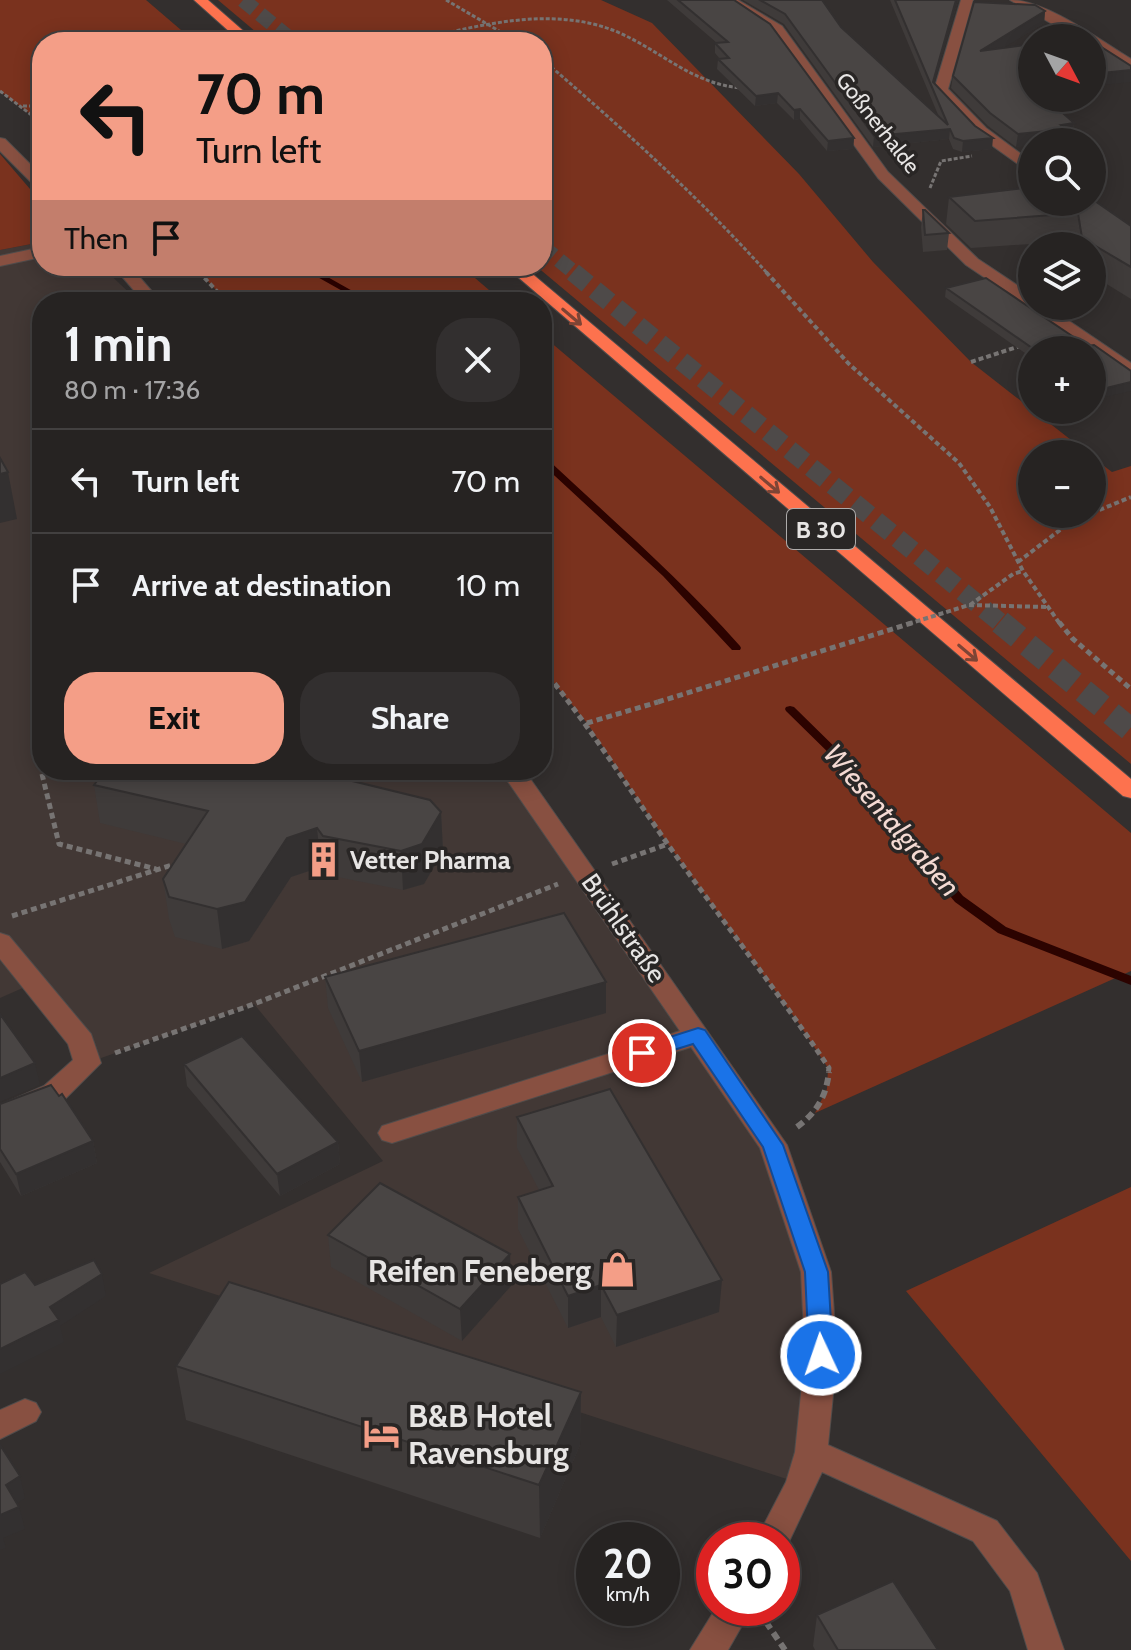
<!DOCTYPE html>
<html lang="en">
<head>
<meta charset="utf-8">
<style>
	body { margin:0; font-family:Cabin,sans-serif; background:#322f2f; color:#f1f3f6; height:100vh; display:flex; flex-direction:column; font-size:30px; white-space:nowrap }
	* { box-sizing:border-box; margin:0 }
	p { font-size:26px; color:#a4a4a5 }
	.icon { flex:none; width:44px; height:44px; fill:none; stroke:currentColor; stroke-width:2; stroke-linecap:round; stroke-linejoin:round }
	.map { position:relative; flex:1; overflow:hidden }
	.sheet { position:absolute; left:32px; top:292px; width:520px; height:488px; display:flex; flex-direction:column; background:#262322; border-radius:32px; box-shadow:0 4px 20px #0003,0 0 0 2px #424040 }
	.sheet>* { flex:none }
	.top-card { position:absolute; left:32px; top:32px; width:520px; height:244px; border-radius:32px; box-shadow:0 4px 20px #0003,0 0 0 2px #424040; background:#f49e87; color:#111; overflow:hidden }
	.needle { width:52px; rotate:131deg }
	.controls { position:absolute; left:1018px; top:24px; display:grid; gap:16px }
	.controls a { display:grid; place-items:center; width:88px; height:88px; border-radius:50%; background:#262322; box-shadow:0 4px 20px #0003,0 0 0 2px #424040; font-size:40px }
	.speed { position:absolute; left:576px; top:1522px; display:flex; gap:16px; font-size:40px; font-weight:700; text-align:center }
	.speed>* { display:grid; place-content:center; width:104px; height:104px; border-radius:50%; background:#262322; box-shadow:0 4px 20px #0003,0 0 0 2px #424040; line-height:1 }
	.speed small { font-size:20px; font-weight:400 }
	.speed .limit { border:12px solid #d22; background:#fff; color:#111 }
	.pin { position:absolute; display:grid; place-items:center; width:68px; height:68px; color:#fff; margin:-34px; border:4px solid #fff; border-radius:50%; box-shadow:0 2px 8px #0007 }
	.me { position:absolute; width:88px; margin:-44px; rotate:357deg; stroke-linejoin:round; filter:drop-shadow(0 0 6px #0008) }
	.turn { display:flex; align-items:center; gap:28px; height:168px; padding:0 32px; font-size:36px }
	.turn .icon { width:104px; height:104px; stroke-width:2.5 }
	.turn b { display:block; font-size:56px; line-height:68px }
	.then { display:flex; align-items:center; height:76px; padding:0 32px; background:#0003; gap:16px; font-size:30px }
	.round { display:grid; place-items:center; flex:none; width:84px; height:84px; border-radius:32px; background:#322f2f }
	.head { display:flex; align-items:center; justify-content:space-between; height:136px; padding:0 32px }
	h1 { font-size:48px; font-weight:800; line-height:60px }
	.primary-button { display:flex; gap:16px; margin-top:auto; padding:16px 32px }
	.primary-button a { flex:1; height:92px; border-radius:32px; background:#f49e87; color:#111; font-size:32px; font-weight:800; line-height:92px; text-align:center }
	.primary-button a+a { background:#322f2f; color:#f1f3f6 }
	ul { padding:0; list-style:none }
	li { display:flex; align-items:center; gap:24px; height:104px; padding:0 32px; border-top:2px solid #424040 }
	li div { flex:1 }
	li b { display:block; font-size:30px }
	li em { font-style:normal }
	.map>svg:first-child { display:block }
</style>
</head>
<body>
<div class="map">
<svg width="1131" height="1650" viewBox="0 0 1131 1650">
	<rect width="100%" height="100%" fill="#332f2e"/>
	<!-- built -->
	<path fill="#423835" d="M42,242v24h59l38,36h-97v468h469l262,375 43,127 -14,212 -653,-211 234,-112 -129,-157 -167,59 -53,-80 -34,15v-748z"/>
	<!-- green -->
	<path fill="#7a321e" d="M0,0h146l49,42h-153v81l-42,-32z
		M218,0h383l51,23 147,151 74,88 98,100 118,92h-57v60h60v-57l20,15 19,-6v298l-595,-498h6v-224h-274z
		M0,154l42,49v39l-42,8z
		M194,266h267l42,36h-276z
		M542,335l589,498v138l-316,142 12,-24 1,-21 -30,-46 -130,-178 -81,-121 -45,-55z
		M1131,1187v374l-225,-270z"/>
	<g fill="none" stroke-linecap="round" stroke-linejoin="round">
		<!-- stream -->
		<path fill="#2c0300" fill-rule="evenodd" d="M298,266h10l64,36h-10z
			M542,456l3,1c66,62 135,121 195,189l1,2 -1,2h-8l-69,-74 -121,-112z
			M790,706l4,1 54,53 115,136 43,31 125,49v9l-133,-52 -43,-31 -115,-138 -54,-53 -1,-2 1,-2z"/>
		<!-- highway-tunnel-far2 -->
		<path stroke="#4e4a49" stroke-width="15" stroke-dasharray="15 7" stroke-linecap="butt" d="M243,0l51,42
			M542,246l34,28"/>
		<!-- highway-tunnel-far1 -->
		<path stroke="#4e4a49" stroke-width="19" stroke-dasharray="19 9" stroke-linecap="butt" d="M573,272l429,352"/>
		<!-- highway-tunnel -->
		<path stroke="#4e4a49" stroke-width="24" stroke-dasharray="24 12" stroke-linecap="butt" d="M1000,622l131,108"/>
		<defs>
			<path id="minor" d="M723,0h15l44,26 106,146 90,87 54,36v11h15l84,57v13l-165,-111 -88,-87 -106,-146z
				M961,0h12l-25,89 38,39 46,34v12l-56,-40 -42,-44z
				M1010,0c36,0 90,40 121,59v10l-39,-22v-9h-15z
				M0,138l5,1 37,37v14l-5,-2 -37,-37z
				M42,247v10l-42,9v-10z
				M113,266h17l31,36h-17z
				M500,770h24l263,375 44,127 6,83 -9,90 169,76 40,52 27,77h-36l-18,-59 -37,-50 -151,-69 -37,78 -3,2v-12h-26l30,-58 9,-30 10,-97 -4,-83 -41,-124 -69,-101 -299,96 -10,-3 -4,-7 4,-7 298,-95z
				M0,933l9,3 82,98 10,29 -37,37 -64,27v-22l44,-19 29,-26 -5,-16 -68,-85z
				M25,1399l11,4 5,9 -5,9 -36,18v-29z
				M716,1608h36l-24,42h-38z"/>
			<path id="highway" d="M194,0h14l48,42h-15z
				M505,266h18l608,513v19l-8,-2z"/>
		</defs>
		<!-- minor casing -->
		<use href="#minor" stroke="#504c4b" stroke-width="2"/>
		<!-- highway casing -->
		<use href="#highway" stroke="#504c4b" stroke-width="2"/>
		<!-- path-far3 -->
		<path stroke="#777473" stroke-width="3" stroke-dasharray="4 2" stroke-linecap="butt" d="M446,0l72,42
			M410,42c65,-16 140,-37 205,-11 46,19 77,54 128,57
			M542,59c79,68 156,137 226,215
			M0,91l42,32
			M23,106h19
			M930,188l11,-27 31,-5
			M194,266l7,8"/>
		<!-- path-far2 -->
		<path stroke="#777473" stroke-width="4" stroke-dasharray="5 3" stroke-linecap="butt" d="M199,272l28,30
			M766,272l82,91 111,100 31,44 33,64 37,53
			M971,362l49,-16
			M1092,513l39,-16
			M1018,562l55,-42 15,-6
			M969,605l77,2
			M970,605l43,-31 10,-3"/>
		<!-- path-far1 -->
		<path stroke="#777473" stroke-width="5" stroke-dasharray="6 4" stroke-linecap="butt" d="M1059,622l13,16 59,51
			M542,668c47,57 85,118 127,178 53,74 109,146 160,222l-1,6
			M587,723l71,-21
			M42,774l17,70 97,25
			M612,864l56,-20
			M12,916l166,-53
			M115,1053l139,-49 304,-120"/>
		<!-- path -->
		<path stroke="#777473" stroke-width="6" stroke-dasharray="8 5" stroke-linecap="butt" d="M797,1127c20,-15 29,-30 32,-55
			M766,1622l19,28"/>
		<!-- minor -->
		<use href="#minor" fill="#885041" fill-rule="evenodd"/>
		<!-- highway -->
		<use href="#highway" fill="#fd724e" fill-rule="evenodd"/>
		<!-- path-bridge-far1 -->
		<path stroke="#777473" stroke-width="4" stroke-dasharray="5 3" stroke-linecap="butt" d="M908,624l61,-19"/>
		<!-- path-bridge -->
		<path stroke="#777473" stroke-width="5" stroke-dasharray="6 4" stroke-linecap="butt" d="M658,702l257,-80"/>
	</g>
	<!-- wall -->
	<path fill="#3f3b3a" d="M667,0h67l120,138 -1,11 -26,2 -27,-32 -6,1 -17,-17 -22,3 -38,-37 1,-10h2l-5,-6v-10h2z
		M743,0h79l19,27 98,90 -49,-117h68l-24,83 58,66 -30,3 -9,-3 -4,-10 -76,8 -89,-123z
		M1045,11l-1,12 -42,25 30,50 42,25 -2,13 -56,11 -28,-21 -37,-38 2,-12z
		M1032,187l99,39v73l-39,-24v-29h-18v-5l-103,7 -25,-24 3,-27z
		M923,210l26,23 -2,17 -24,2 -2,-25z
		M946,288l141,58 44,25 -39,29v-50h-60v8l-87,-61z
		M355,781l86,31 2,39 -19,33 -21,6 -76,-15 -6,-8 -30,10 -42,64 -27,8 -47,-12 -6,-18 -6,-40 23,-35 -86,-21 -6,-38z
		M325,977l281,36 -244,69 -34,-74z
		M184,1064l154,78 2,22 -60,32 -93,-110z
		M0,1104l93,37 4,22 -76,33 -21,-34z
		M517,1117l202,195 -103,35 -15,-30 -33,11 -50,-99v-32l21,-7 -22,-42z
		M328,1235l182,19 1,32 -49,55 -131,-74z
		M176,1366l405,26 -1,53 -40,93 -354,-118z
		M817,1615l121,35h-123l-2,-4z"/>
	<!-- shaded-wall -->
	<path fill="#333030" d="M956,0h2l-25,89v-7z
		M1045,11l-1,12 -65,40 1,-12z
		M1131,70v12l-39,4v-12z
		M778,93l-1,10 -22,3 1,-10z
		M800,109v10l-6,1v-10z
		M1074,123l-2,13h-6v6h-34v3l-16,2 2,-13 43,-9z
		M950,129l-1,10 -76,8 1,-11z
		M854,138l-1,11 -26,2 1,-10z
		M993,138l-1,11 -30,3 1,-11z
		M1131,382v9l-39,9 2,-9z
		M8,472l9,47 -17,4v-49z
		M336,770h26l-26,44 -4,-38z
		M441,812l2,39 -19,33 -21,6 -2,-39z
		M317,828l4,39 -30,10 -42,64 -27,8 -5,-40 70,-71z
		M606,982v31l-244,69 -3,-31z
		M35,1063l5,22 -40,17v-24z
		M93,1141l4,22 -76,33 -5,-22z
		M338,1142l2,22 -60,32 -3,-22z
		M510,1254l1,32 -49,55 -2,-32z
		M102,1274l4,22 -46,30 4,16 -64,32v-25l50,-42z
		M722,1280l-3,32 -103,35 1,-32z
		M601,1285v32l-33,11v-32z
		M581,1392l-1,53 -40,93 -1,-53z
		M20,1476l5,22 -13,9 -6,-22z
		M19,1507l6,22 -22,9 3,10 -6,2v-35z"/>
	<!-- building -->
	<path fill="#494544" stroke="#333030" stroke-width="2" d="M678,0h56l36,24 84,114 -26,3 -28,-32 -6,1 -16,-17 -22,3 -38,-37 11,-1 -14,-15 13,-1z
		M760,0h62l19,27 107,98 -53,-125h61l-23,82 42,44 18,12 -30,3 -9,-3 -4,-9 -76,7 -89,-122z
		M974,2l61,3 10,6 -65,40 52,-7v36h-5l5,5v13h14l28,25 -13,2 6,4 -49,5 -28,-21 -37,-37z
		M1092,41l39,25v4l-39,4z
		M1032,187v15h60v-3l39,27v41l-49,-29 -4,-25 -103,8 -26,-24z
		M923,210h2l24,23 -24,2z
		M986,278l101,68 7,-1 37,26v11l-37,9 -2,-1v-40h-57l-89,-62z
		M0,458l8,14 -8,2z
		M105,770h231l-4,6 98,24 11,12 -19,32 -21,7 -78,-15 -6,-8 -30,10 -42,64 -28,7 -48,-12 -6,-18 45,-68 -114,-26z
		M564,913l42,69 -247,69 -34,-74z
		M0,1014l35,49 -35,15z
		M242,1036l96,106 -61,32 -93,-110z
		M51,1085l8,11 3,-2 31,47 -77,33 -16,-25v-45z
		M610,1089l112,191 -105,35 -16,-30 -33,11 -50,-99 35,-11 -36,-69z
		M380,1183l130,71 -50,55 -132,-74z
		M94,1260l8,14 -52,33 9,13 -59,29v-65l25,-12 10,13z
		M229,1282l352,110 -42,93 -363,-119z
		M0,1445l20,31 -14,9 13,22 -19,8z
		M893,1581l45,69h-100l-21,-35z"/>
	<!-- one-way arrows -->
	<defs><path id="oneway-shaft" d="M-6 0H5M1.5-3L5.5 0L1.5 3" fill="none" stroke-width="1.6" stroke-linecap="round" stroke-linejoin="round" transform="scale(2)"/></defs>
	<g stroke="#7e4435">
		<use href="#oneway-shaft" transform="translate(572 317) rotate(40)"/>
		<use href="#oneway-shaft" transform="translate(770 485) rotate(40)"/>
		<use href="#oneway-shaft" transform="translate(968 653) rotate(40)"/>
	</g>
	<!-- route -->
	<path fill="#1a73e8" stroke="#114b97" stroke-width="2" d="M698,1028l7,2 78,115 45,127 5,83 -4,6 -8,3 -8,-3 -4,-6 -4,-83 -42,-125 -70,-103 -51,16 -7,-2 -3,-5 3,-5z"/>
	<!-- icons -->
	<defs>
		<symbol id="building-bare" viewBox="-9 -9 18 18"><path d="M-4-6H4V6H1V3H-1V6H-4ZM-2.5-4.3h1.7v1.8h-1.7ZM.8-4.3h1.7v1.8H.8ZM-2.5-1h1.7V.8h-1.7ZM.8-1h1.7V.8H.8Z" fill="#f49e87" stroke="#292625" stroke-width="2.5" paint-order="stroke"/></symbol>
		<symbol id="shop-bare" viewBox="-9 -9 18 18"><path d="M-5-2.5h2.3a2.7 3.5 0 0 1 5.4 0H5L5.5 6h-11ZM-1.5-2.5h3a1.5 2.3 0 0 0-3 0Z" fill="#f49e87" stroke="#292625" stroke-width="2.5" paint-order="stroke"/></symbol>
		<symbol id="hotel-bare" viewBox="-9 -9 18 18"><path d="M-6-4.5h1.5V1H6V5H4.5V3h-9V5H-6ZM-4 0a1.8 1.8 0 1 1 3.6 0ZM.5 0V-2.5h3Q6-2.5 6 0Z" fill="#f49e87" stroke="#292625" stroke-width="2.5" paint-order="stroke"/></symbol>
	</defs>
	<g fill-rule="evenodd">
		<use href="#building-bare" x="298" y="834" width="51" height="51"/>
		<use href="#shop-bare" x="592" y="1244" width="51" height="51"/>
		<use href="#hotel-bare" x="356" y="1408" width="51" height="51"/>
	</g>
	<g text-anchor="middle" dominant-baseline="central" stroke-width="7" stroke-linejoin="round" paint-order="stroke">
		<!-- far-street labels -->
		<g font-size="22" fill="#e7e5e4" stroke="#292625">
			<text transform="translate(878 123) rotate(52)">Goßnerhalde</text>
		</g>
		<!-- shield labels -->
		<rect fill="#292625" stroke="#aeacab" stroke-width="2" x="787" y="509" width="68" height="40" rx="6"/>
		<g font-size="24" font-weight="bold" fill="#e7e5e4">
			<text x="821" y="529">B 30</text>
		</g>
		<!-- poi labels -->
		<g font-size="26" font-weight="bold" fill="#e7e5e4" stroke="#292625" text-anchor="start">
			<text x="350" y="860">Vetter Pharma</text>
		</g>
		<!-- street labels -->
		<g font-size="26" fill="#e7e5e4" stroke="#292625">
			<text transform="translate(624 928) rotate(55)">Brühlstraße</text>
		</g>
		<!-- water labels -->
		<g font-size="28" font-style="italic" fill="#f4dad3" stroke="#292625">
			<text transform="translate(892 820) rotate(49)">Wiesentalgraben</text>
		</g>
		<!-- near-poi labels -->
		<g font-size="32" font-weight="bold" fill="#e7e5e4" stroke="#292625" text-anchor="end">
			<text x="591" y="1270">Reifen Feneberg</text>
			<text x="408" y="1415" text-anchor="start">B&amp;B Hotel<tspan x="408" dy="37">Ravensburg</tspan></text>
		</g>
	</g>
</svg>
<div class="controls">
<a><svg class="needle" viewBox="-14 -14 28 28"><path d="M0-13l5 13h-10z" fill="#e53935"/><path d="M0 13l5-13h-10z" fill="#a4a4a5"/></svg></a>
<a><svg class="icon" aria-label="search" viewBox="0 0 24 24"><circle cx="10" cy="10" r="6"/><path d="M15 15l6 6"/></svg></a>
<a><svg class="icon" aria-label="layers" viewBox="0 0 24 24"><path d="M12 4l9 5-9 5-9-5zM3 14l9 5 9-5"/></svg></a>
<a>+</a>
<a>−</a>
</div>
<div class="speed"><div>20<small>km/h</small></div><div class="limit">30</div></div>
<div class="pin" style="left:642px;top:1053px;background:#d93025"><svg class="icon" aria-label="arrive" viewBox="0 0 24 24"><path d="M6 21V4h12l-3 4 3 4H6"/></svg></div>
<svg class="me" style="left:821px;top:1355px" viewBox="-20 -20 40 40"><circle r="17" fill="#1a73e8" stroke="#fff" stroke-width="3"/><path d="M0-11L8 9 0 5-8 9z" fill="#fff"/></svg>
<div class="top-card">
<div class="turn"><svg class="icon" aria-label="left" viewBox="0 0 24 24"><path d="M17 20v-9H6M10 6l-5 5 5 5"/></svg><div><b>70 m</b>Turn left</div></div>
<div class="then">Then<svg class="icon" aria-label="arrive" viewBox="0 0 24 24"><path d="M6 21V4h12l-3 4 3 4H6"/></svg></div>
</div>
<section class="sheet">
<div class="head"><div><h1>1 min</h1><p>80 m · 17:36</p></div><a class="round"><svg class="icon" aria-label="close" viewBox="0 0 24 24"><path d="M6 6l12 12M18 6L6 18"/></svg></a></div>
<ul>
<li><svg class="icon" aria-label="left" viewBox="0 0 24 24"><path d="M17 20v-9H6M10 6l-5 5 5 5"/></svg><div><b>Turn left</b></div><em>70 m</em></li>
<li><svg class="icon" aria-label="arrive" viewBox="0 0 24 24"><path d="M6 21V4h12l-3 4 3 4H6"/></svg><div><b>Arrive at destination</b></div><em>10 m</em></li>
</ul>
<div class="primary-button"><a>Exit</a><a>Share</a></div>
</section>
</div>
</body>
</html>
